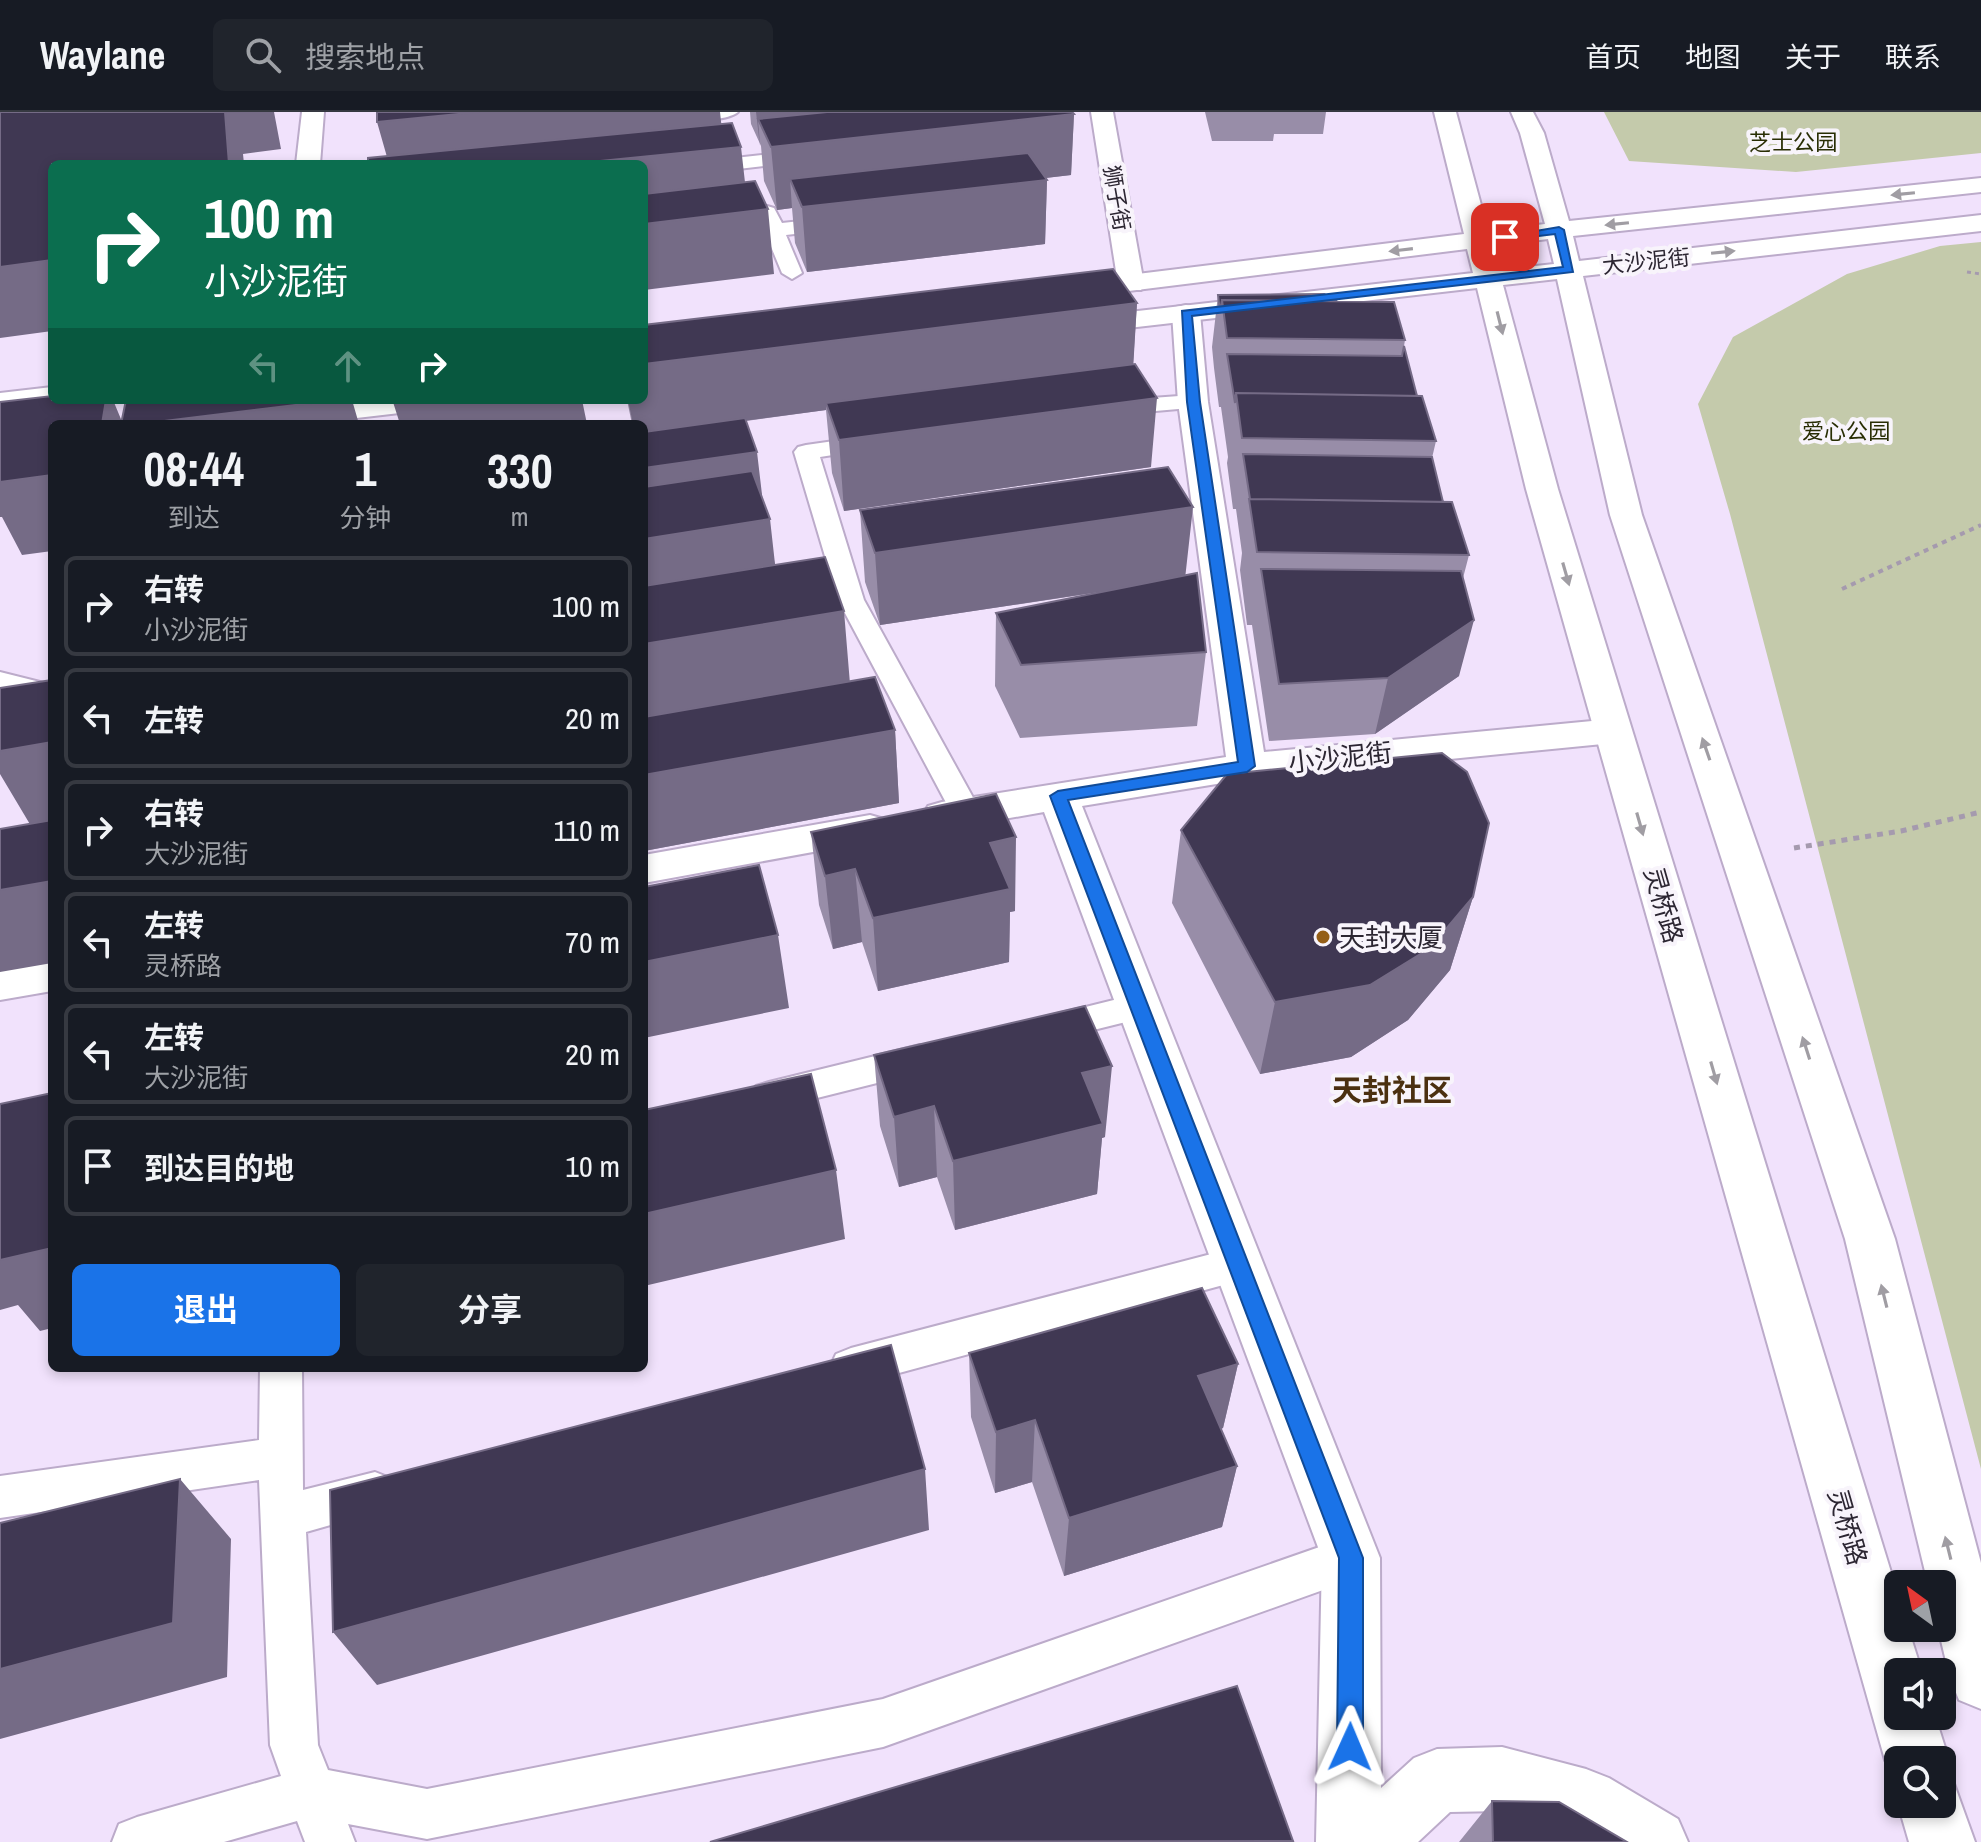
<!DOCTYPE html>
<html lang="zh">
<head>
<meta charset="utf-8">
<style>
	body { margin:0; font-family:"Archivo Narrow","Noto Sans SC",sans-serif; background:#20242c; color:#f1f3f6; height:100vh; display:flex; flex-direction:column; font-size:30px; white-space:nowrap }
	* { box-sizing:border-box; margin:0 }
	p { font-size:26px; color:#9ea1a6 }
	.icon { flex:none; width:44px; height:44px; fill:none; stroke:currentColor; stroke-width:2; stroke-linecap:round; stroke-linejoin:round }
	.map { position:relative; flex:1; overflow:hidden }
	.side { position:absolute; left:48px; top:308px; width:600px; height:952px; display:flex; flex-direction:column; background:#171b24; border-radius:12px; box-shadow:0 4px 12px #0003 }
	.side>* { flex:none }
	.top-card { position:absolute; left:48px; top:48px; width:600px; height:244px; border-radius:12px; box-shadow:0 4px 12px #0003; background:#0b6e4f; color:#fff; overflow:hidden }
	.needle { width:52px; rotate:327deg }
	.controls { position:absolute; left:1884px; top:1458px; display:grid; gap:16px }
	.controls a { display:grid; place-items:center; width:72px; height:72px; border-radius:12px; background:#171b24; box-shadow:0 4px 12px #0003; font-size:40px }
	.pin { position:absolute; display:grid; place-items:center; width:68px; height:68px; color:#fff; margin:-34px; border-radius:16px; box-shadow:0 4px 12px #0006 }
	.me { position:absolute; width:88px; margin:-44px; rotate:1deg; stroke-linejoin:round; filter:drop-shadow(0 0 6px #0008) }
	.turn { display:flex; align-items:center; gap:28px; height:168px; padding:0 24px; font-size:36px }
	.turn .icon { width:104px; height:104px; stroke-width:2.5 }
	.turn b { display:block; font-size:56px; line-height:68px }
	.lanes { display:flex; align-items:center; height:76px; padding:0 24px; background:#0003; justify-content:center; gap:40px; direction:ltr }
	.lanes .off { opacity:.35 }
	.eta { display:flex; justify-content:space-evenly; align-items:center; height:136px; text-align:center }
	.eta b { font-size:48px; font-weight:700; line-height:56px }
	.cta { display:flex; gap:16px; margin-top:auto; padding:16px 24px }
	.cta a { flex:1; height:92px; border-radius:12px; background:#1a73e8; color:#fff; font-size:32px; font-weight:700; line-height:92px; text-align:center }
	.cta a+a { background:#20242c; color:#f1f3f6 }
	ul { padding:0; list-style:none }
	li { display:flex; align-items:center; gap:24px; height:100px; margin:0 16px 12px; padding:0 8px; border:4px solid #363941; border-radius:12px }
	li div { flex:1 }
	li b { display:block; font-size:30px }
	li em { font-style:normal }
	header { display:flex; align-items:center; gap:48px; box-sizing:border-box; height:112px; padding:0 40px; background:#171b24; border-bottom:2px solid #363941 }
	header strong { font-size:38px }
	nav { display:flex; gap:44px; margin-inline-start:auto; font-size:28px }
	.search { width:560px; height:72px; background:#20242c; display:flex; align-items:center; gap:20px; box-sizing:border-box; padding:0 28px; border-radius:12px; color:#9ea1a6; font-size:30px }
	.map>svg:first-child { display:block }
</style>
</head>
<body>
<header>
<strong>Waylane</strong>
<div class="search"><svg class="icon" aria-label="search" viewBox="0 0 24 24"><circle cx="10" cy="10" r="6"/><path d="M15 15l6 6"/></svg>搜索地点</div>
<nav><a>首页</a><a>地图</a><a>关于</a><a>联系</a></nav>
</header>
<div class="map">
<svg width="1981" height="1730" viewBox="0 0 1981 1730">
	<rect width="100%" height="100%" fill="#f1e2fc"/>
	<!-- green -->
	<path fill="#c4caab" d="M1604,0h377v41l-185,19 -167,-11z
		M1981,130v1227l-251,-955 -32,-110 35,-67 114,-63 93,-28z"/>
	<g fill="none" stroke-linecap="round" stroke-linejoin="round">
		<defs>
			<path id="lane" d="M674,0h64c-10,9 -62,13 -72,5z
				M807,38l9,6 -2,4 -170,20v-12z
				M767,94l7,2 8,15 56,-6 10,6 -10,6 -52,6 16,38 -10,6 -10,-6 -15,-36 -123,14v-12l119,-13 -6,-14z
				M1193,283l8,2 4,5 -4,5 -91,8 -8,-2 -4,-5 4,-5 8,-2z
				M876,323l8,2 4,5 -4,5 -64,10 44,143 117,212 -4,7 -11,3 -11,-3 -4,-7 -113,-212 -44,-148 4,-5 8,-2z
				M0,560l52,13v18l-52,-13z
				M1138,882l12,4 5,9 -5,9 -105,26 -12,-4 -5,-9 5,-9z
				M920,933l13,4 5,10 -5,10 -164,41 -13,-4 -5,-10 5,-10 13,-4z
				M1238,1135l14,5 6,12 -6,12 -14,5 -387,105 -15,-6 -6,-13 6,-13 15,-6z
				M260,1256h42l1,122 72,-18 15,6 7,15 -7,15 -84,24 12,213 10,25 99,19 456,-90 468,-163 16,6 7,16 -7,16 -16,6 -468,167 -456,92 -79,-15 7,18h-50l-8,-21 -73,21h-112l7,-18 18,-7 144,-41 -11,-31 -11,-265 -259,38v-42l259,-36z"/>
			<path id="street" d="M302,0h22l-4,52h-24z
				M1091,0h22l31,172 -3,6h-20l-3,-6z
				M1186,193l10,2 4,6 8,89 56,350 349,-33 13,3 6,9 -6,9 -13,3 -366,36 -165,27 298,752 1,230 33,-30 23,-9 65,-2 84,22 23,9 69,41 10,23h-94l-21,-12 -71,-19 -52,1 -32,30h-102l6,-284 -278,-746 -102,18 -14,-4 -6,-10 6,-10 14,-4 284,-45 -48,-355 -6,-89 4,-6z
				M870,703l14,4 6,10 -6,10 -240,44v-28z
				M52,847v32l-52,9v-32z"/>
			<path id="secondary" d="M1434,0h22l32,119 57,-7 -25,-91 -9,-21h22l11,21 25,88 412,-43v14l-408,44 6,25 402,-46v16l-398,45 59,239 253,724 86,324v146l-22,-9 -9,-22 -12,-50h4v-44h-14l-83,-345 -235,-724 -53,-236 -54,6 55,204 340,1106v33h10l14,44h-24v44h37l14,44 -7,16v-16h-44v24l-13,-24 -359,-1271 -49,-201 -401,46 -10,-2 -4,-6 4,-6 10,-2 397,-45 -6,-24 -403,50 -10,-2 -4,-6 4,-6 10,-2 400,-49zM1548,127l6,25 -55,6 -7,-24z
				M52,275v13h12l-1,2 -63,9v-18z
				M356,288h93l-4,6 -11,3 -129,15h-94l4,-6 11,-3z
				M1942,1665l11,4 22,61h-66l-11,-38h44z"/>
		</defs>
		<!-- lane casing -->
		<use href="#lane" stroke="#bcabca" stroke-width="4"/>
		<!-- street casing -->
		<use href="#street" stroke="#bcabca" stroke-width="4"/>
		<!-- secondary casing -->
		<use href="#secondary" stroke="#bcabca" stroke-width="4"/>
		<!-- path-far2 -->
		<path stroke="#a59aae" stroke-width="3" stroke-dasharray="4 4" stroke-linecap="butt" d="M1967,160l14,2"/>
		<!-- path-far1 -->
		<path stroke="#a59aae" stroke-width="4" stroke-dasharray="5 5" stroke-linecap="butt" d="M1842,477l139,-64"/>
		<!-- path -->
		<path stroke="#a59aae" stroke-width="5" stroke-dasharray="6 6" stroke-linecap="butt" d="M1794,736l107,-17 80,-19"/>
		<!-- lane -->
		<use href="#lane" fill="#fff" fill-rule="evenodd"/>
		<!-- street -->
		<use href="#street" fill="#fff" fill-rule="evenodd"/>
		<!-- secondary -->
		<use href="#secondary" fill="#fff" fill-rule="evenodd"/>
	</g>
	<!-- wall -->
	<path fill="#988da8" d="M750,0h322l2,2 -3,61 -26,3 2,2 -2,64 -238,28 -12,-29 -3,-35 -15,2 -13,-29 -3,-35 -10,-22z
		M1205,0h121l-3,22h-49l-1,7h-61z
		M1218,183l187,45 -1,6 13,50 19,45 -4,17 11,44 26,53 -6,23 -4,98 -84,58 -106,7 -17,-116h-5l-7,-55 2,-17 -6,-44h-3l-6,-46 1,-6 -7,-50h-2l-5,-39 -2,-21z
		M1137,191l-4,61 18,103 -307,44 -12,-38 -6,-63 -80,11 29,144 75,117 45,48 4,73 -255,48v-427h-12l-5,-24h17z
		M860,398l326,65 20,77 -9,74 -177,12 -25,-52 1,-73 111,-22 -227,34 -15,-43z
		M1181,718l292,67 -23,73 -42,50 -57,37 -91,17 -88,-171z
		M811,720l204,79 -5,1 -1,50 -131,29 -16,-49 -29,7 -14,-44z
		M874,943l231,82 -3,1 -5,56 -142,36 -18,-53 -38,10 -19,-61z
		M969,1241l269,11 -15,64 -2,1 16,37 -15,61 -158,49 -32,-94 -37,11 -24,-76z
		M1492,1689l135,41h-168z"/>
	<!-- shaded-wall -->
	<path fill="#756b86" d="M225,0h49l7,37 -38,5 1,10h-15z
		M381,0h339l4,37 17,-2 7,62 -104,11v-56h-255l-12,-42z
		M756,0h304l-302,7 2,27z
		M1074,2l-3,61 -270,32 -11,-28 2,29 -15,2 -6,-63z
		M1047,68l-2,64 -238,28 -5,-65z
		M768,97l6,65 -130,16v-66z
		M52,148v71l-52,7v-71z
		M1137,191l-4,67 -307,33v7l-182,24v-10h-11l-5,-24h16v-36z
		M1157,286l-6,69 -307,44 -5,-71z
		M106,288h7l10,24h-21z
		M337,288h15l7,24h-219z
		M412,288h170l5,24h-187l-7,-22z
		M0,339l52,24v76l-30,4 -20,-38h-2z
		M757,340l8,68 5,-1 8,72 -134,22v-145z
		M1193,395l-8,72 -305,46 -5,-72z
		M844,499l6,73 -206,36v-76z
		M1474,508l-15,56 -84,58 13,-56z
		M895,618l4,73 -255,48v-76z
		M52,630v81l-21,3 -31,-52v-23z
		M1016,725l-1,74 -5,1 -1,50 -131,29 -5,-73 117,-75z
		M855,757l7,73 -29,7 -8,-73z
		M52,769v82l-52,9v-82z
		M1473,785l-23,73 -42,50 -57,37 -91,17 15,-72z
		M778,823l11,73 -145,30v-76z
		M1112,954l-7,71 -3,1 -5,56 -142,36 -2,-69 129,-88z
		M934,994l3,71 -38,10 -5,-70z
		M836,1058l9,69 -201,47v-72z
		M0,1136h52v80l-12,3 -22,-26 -18,5z
		M1238,1252l-15,64 -38,11 13,-63z
		M1035,1308l-3,62 -37,11 1,-61z
		M1237,1354l-15,61 -158,49 5,-58z
		M925,1357l4,61 -552,155 -44,-53z
		M180,1367l51,60 -4,138 -227,62v-70z"/>
	<!-- building -->
	<path fill="#403853" stroke="#756b86" stroke-width="2" d="M0,0h225l4,52h-177v96l-52,7z
		M377,0h102l-102,10z
		M827,0h245l2,2 -303,33 -13,-28z
		M732,11l9,24 -171,17h-202v-6z
		M1028,41l19,27 -245,27 -12,-28z
		M755,69l13,28 -124,15v-30z
		M1113,157l24,34 -493,61v-39z
		M1324,182l13,7 -115,-1 -2,12 -2,-17z
		M1222,188l172,2 11,38 -178,-2z
		M1404,234l13,50 -181,-3 -1,10 -8,-49 175,2z
		M1135,252l22,34 -318,42 -13,-37z
		M1236,281l186,3 14,45 -194,-3z
		M52,284v4h54l-4,24h-50v51l-52,7v-80z
		M126,288h211l-197,24h-19z
		M393,288h19l-19,2z
		M745,306l12,34 -113,16v-36z
		M1243,342l189,3 11,45 -193,-3z
		M1168,355l25,40 -318,46 -15,-43z
		M752,359l18,48 -126,20v-52z
		M1249,387l203,3 17,53 -212,-3z
		M825,445l19,54 -200,33v-58z
		M1261,457l200,2 13,49 -86,58 -109,6z
		M1197,461l9,79 -185,13 -25,-52z
		M875,565l20,53 -251,45v-58z
		M52,568v62l-52,9v-63z
		M1442,641l25,19 22,51 -16,74 -43,51 -60,37 -95,17 -94,-172 46,-56z
		M996,682l20,43 -26,6 20,46 -137,29 -18,-49 -30,7 -14,-44z
		M52,708v61l-52,9v-61z
		M759,753l19,70 -134,27v-75z
		M1085,894l27,60 -30,7 21,51 -150,37 -19,-55 -40,11 -20,-62z
		M811,962l25,96 -192,44v-104z
		M52,979v157l-52,12v-156l52,-11z
		M1202,1176l36,76 -40,12 39,90 -168,52 -34,-98 -39,12 -27,-79z
		M891,1233l34,124 -592,163 -3,-142z
		M180,1367l-7,144 -173,46v-146z
		M1237,1574l56,155 -583,1z
		M1492,1689l67,1 68,40h-134z"/>
	<!-- one-way arrows -->
	<defs><path id="oneway-solid" d="M-6-.8H1V-3.2L6.5 0L1 3.2V.8H-6Z" transform="scale(2)"/></defs>
	<g fill="#a09da3">
		<use href="#oneway-solid" transform="translate(1903 82) rotate(174)"/>
		<use href="#oneway-solid" transform="translate(1617 112) rotate(174)"/>
		<use href="#oneway-solid" transform="translate(1401 138) rotate(173)"/>
		<use href="#oneway-solid" transform="translate(1723 140) rotate(-6)"/>
		<use href="#oneway-solid" transform="translate(1500 211) rotate(76)"/>
		<use href="#oneway-solid" transform="translate(1566 462) rotate(74)"/>
		<use href="#oneway-solid" transform="translate(1706 637) rotate(-109)"/>
		<use href="#oneway-solid" transform="translate(1640 712) rotate(74)"/>
		<use href="#oneway-solid" transform="translate(1806 936) rotate(-108)"/>
		<use href="#oneway-solid" transform="translate(1714 961) rotate(74)"/>
		<use href="#oneway-solid" transform="translate(1884 1184) rotate(-104)"/>
		<use href="#oneway-solid" transform="translate(1948 1436) rotate(-104)"/>
	</g>
	<!-- route -->
	<path fill="#1a73e8" stroke="#114b97" stroke-width="2" d="M1559,115l5,3 9,42 -381,44 8,86 55,364 -8,6 -179,28 295,758v189l-4,9 -9,4 -10,-4 -3,-9 2,-189 -289,-762 8,-5 180,-29 -51,-360 -5,-91 381,-44 -8,-33 -50,6 -5,-3z"/>
	<!-- markers -->
	<circle fill="#955f17" stroke="#f8f4fb" stroke-width="3" cx="1323" cy="825" r="8"/>
	<g text-anchor="middle" dominant-baseline="central" stroke-width="8" stroke-linejoin="round" paint-order="stroke">
		<!-- far-park labels -->
		<g font-size="22" fill="#292e04" stroke="#f8f4fb">
			<text x="1793" y="30">芝士公园</text>
			<text x="1846" y="319">爱心公园</text>
		</g>
		<!-- far-street labels -->
		<g font-size="22" fill="#2c2632" stroke="#f8f4fb">
			<text transform="translate(1117 86) rotate(80)">狮子街</text>
			<text transform="translate(1646 149) rotate(-6)">大沙泥街</text>
		</g>
		<!-- street labels -->
		<g font-size="26" fill="#2c2632" stroke="#f8f4fb">
			<text transform="translate(1340 645) rotate(-6)">小沙泥街</text>
			<text transform="translate(1664 793) rotate(74)">灵桥路</text>
			<text transform="translate(1848 1415) rotate(74)">灵桥路</text>
		</g>
		<!-- poi labels -->
		<g font-size="26" fill="#2c2632" stroke="#f8f4fb" text-anchor="start">
			<text x="1339" y="825">天封大厦</text>
		</g>
		<!-- quarter labels -->
		<g font-size="30" font-weight="bold" fill="#4b3010" stroke="#f8f4fb">
			<text x="1392" y="978">天封社区</text>
		</g>
	</g>
</svg>
<div class="controls">
<a><svg class="needle" viewBox="-14 -14 28 28"><path d="M0-13l5 13h-10z" fill="#e53935"/><path d="M0 13l5-13h-10z" fill="#9ea1a6"/></svg></a>
<a><svg class="icon" aria-label="sound" viewBox="0 0 24 24"><path d="M4 9h4l5-4v14l-5-4H4zM17 9q2 3 0 6"/></svg></a>
<a><svg class="icon" aria-label="search" viewBox="0 0 24 24"><circle cx="10" cy="10" r="6"/><path d="M15 15l6 6"/></svg></a>
</div>
<div class="pin" style="left:1505px;top:125px;background:#d93025"><svg class="icon" aria-label="arrive" viewBox="0 0 24 24"><path d="M6 21V4h12l-3 4 3 4H6"/></svg></div>
<svg class="me" style="left:1350px;top:1635px" viewBox="-20 -20 40 40"><path d="M0-17L14 15 0 8-14 15z" fill="#1a73e8" stroke="#fff" stroke-width="4"/></svg>
<div class="top-card">
<div class="turn"><svg class="icon" aria-label="right" viewBox="0 0 24 24"><path d="M7 20v-9h11M14 6l5 5-5 5"/></svg><div><b>100 m</b>小沙泥街</div></div>
<div class="lanes"><svg class="icon off" aria-label="left" viewBox="0 0 24 24"><path d="M17 20v-9H6M10 6l-5 5 5 5"/></svg><svg class="icon off" aria-label="ahead" viewBox="0 0 24 24"><path d="M12 20V5M6 11l6-6 6 6"/></svg><svg class="icon" aria-label="right" viewBox="0 0 24 24"><path d="M7 20v-9h11M14 6l5 5-5 5"/></svg></div>
</div>
<section class="side">
<div class="eta">
<div><b>08:44</b><p>到达</p></div>
<div><b>1</b><p>分钟</p></div>
<div><b>330</b><p>m</p></div>
</div>
<ul>
<li><svg class="icon" aria-label="right" viewBox="0 0 24 24"><path d="M7 20v-9h11M14 6l5 5-5 5"/></svg><div><b>右转</b><p>小沙泥街</p></div><em>100 m</em></li>
<li><svg class="icon" aria-label="left" viewBox="0 0 24 24"><path d="M17 20v-9H6M10 6l-5 5 5 5"/></svg><div><b>左转</b></div><em>20 m</em></li>
<li><svg class="icon" aria-label="right" viewBox="0 0 24 24"><path d="M7 20v-9h11M14 6l5 5-5 5"/></svg><div><b>右转</b><p>大沙泥街</p></div><em>110 m</em></li>
<li><svg class="icon" aria-label="left" viewBox="0 0 24 24"><path d="M17 20v-9H6M10 6l-5 5 5 5"/></svg><div><b>左转</b><p>灵桥路</p></div><em>70 m</em></li>
<li><svg class="icon" aria-label="left" viewBox="0 0 24 24"><path d="M17 20v-9H6M10 6l-5 5 5 5"/></svg><div><b>左转</b><p>大沙泥街</p></div><em>20 m</em></li>
<li><svg class="icon" aria-label="arrive" viewBox="0 0 24 24"><path d="M6 21V4h12l-3 4 3 4H6"/></svg><div><b>到达目的地</b></div><em>10 m</em></li>
</ul>
<div class="cta"><a>退出</a><a>分享</a></div>
</section>
</div>
</body>
</html>
